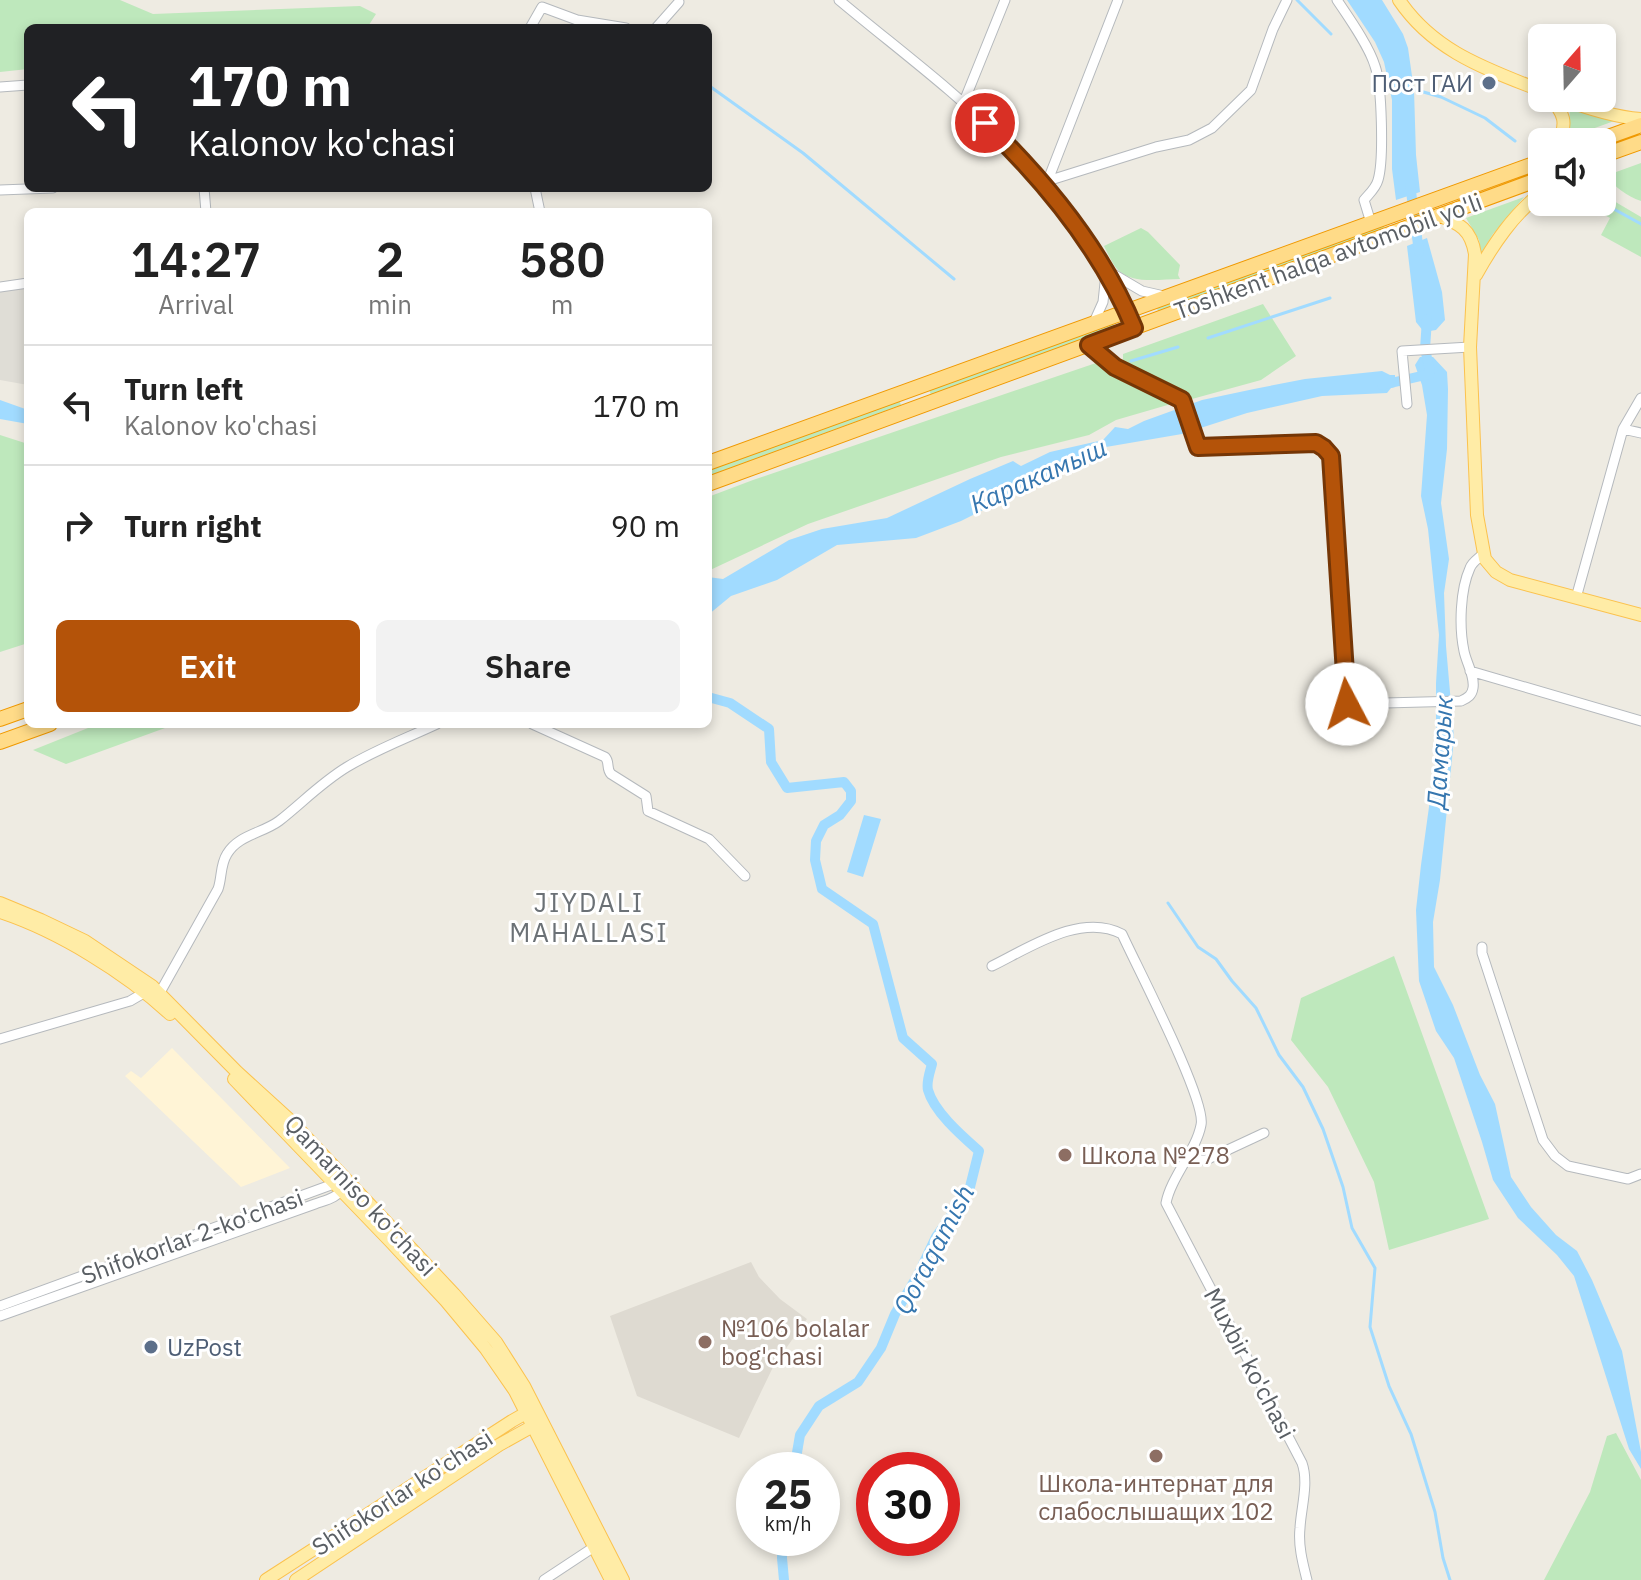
<!DOCTYPE html>
<html lang="en">
<head>
<meta charset="utf-8">
<style>
	body { margin:0; font-family:"IBM Plex Sans",sans-serif; background:#f2f2f2; color:#222; height:100vh; display:flex; flex-direction:column; font-size:30px; white-space:nowrap }
	* { box-sizing:border-box; margin:0 }
	p { font-size:26px; color:#767676 }
	.icon { flex:none; width:44px; height:44px; fill:none; stroke:currentColor; stroke-width:2; stroke-linecap:round; stroke-linejoin:round }
	.map { position:relative; flex:1; overflow:hidden }
	.sheet { position:absolute; left:24px; top:208px; width:688px; height:520px; display:flex; flex-direction:column; background:#fff; border-radius:12px; box-shadow:0 4px 12px #0003 }
	.sheet>* { flex:none }
	.top-card { position:absolute; left:24px; top:24px; width:688px; height:168px; border-radius:12px; box-shadow:0 4px 12px #0003; background:#202124; color:#fff; overflow:hidden }
	.needle { width:52px; rotate:20deg }
	.controls { position:absolute; left:1528px; top:24px; display:grid; gap:16px }
	.controls a { display:grid; place-items:center; width:88px; height:88px; border-radius:12px; background:#fff; box-shadow:0 4px 12px #0003; font-size:40px }
	.speed { position:absolute; left:736px; top:1452px; display:flex; gap:16px; font-size:40px; font-weight:700; text-align:center }
	.speed>* { display:grid; place-content:center; width:104px; height:104px; border-radius:50%; background:#fff; box-shadow:0 4px 12px #0003; line-height:1 }
	.speed small { font-size:20px; font-weight:400 }
	.speed .limit { border:12px solid #d22; background:#fff; color:#111 }
	.pin { position:absolute; display:grid; place-items:center; width:68px; height:68px; color:#fff; margin:-34px; border:4px solid #fff; border-radius:50%; box-shadow:0 2px 8px #0007 }
	.me { position:absolute; width:88px; margin:-44px; rotate:355deg; stroke-linejoin:round; filter:drop-shadow(0 0 6px #0008) }
	.turn { display:flex; align-items:center; gap:28px; height:168px; padding:0 32px; font-size:36px }
	.turn .icon { width:104px; height:104px; stroke-width:2.5 }
	.turn b { display:block; font-size:56px; line-height:68px }
	.eta { display:flex; justify-content:space-evenly; align-items:center; height:136px; text-align:center }
	.eta b { font-size:48px; font-weight:600; line-height:56px }
	.action { display:flex; gap:16px; margin-top:auto; padding:16px 32px }
	.action a { flex:1; height:92px; border-radius:12px; background:#b45309; color:#fff; font-size:32px; font-weight:600; line-height:92px; text-align:center }
	.action a+a { background:#f2f2f2; color:#222 }
	ul { padding:0; list-style:none }
	li { display:flex; align-items:center; gap:24px; height:120px; padding:0 32px; border-top:2px solid #e0e0e0 }
	li div { flex:1 }
	li b { display:block; font-size:30px }
	li em { font-style:normal }
	.map>svg:first-child { display:block }
</style>
</head>
<body>
<div class="map">
<svg width="1641" height="1580" viewBox="0 0 1641 1580">
	<rect width="100%" height="100%" fill="#eeebe2"/>
	<!-- commercial -->
	<path fill="#fff4d6" d="M172,1048l118,120 -49,19 -116,-111 6,-5 10,7z"/>
	<!-- industrial -->
	<path fill="#dfddd6" d="M28,278v107l-28,-5v-98z"/>
	<!-- education -->
	<path fill="#dedad1" d="M751,1262l8,15 21,22 27,20 -33,46 -35,73 -102,-42 -27,-80z"/>
	<!-- green -->
	<path fill="#bee8bc" d="M0,0h120l33,14 207,-8 16,8 -9,14h-339v41l-28,3z
		M1570,110l47,10 -50,18z
		M1641,163v38c-15,-5 -25,-14 -36,-25z
		M1602,194l39,23v40l-40,-22 9,-17 -30,-16h22z
		M1524,197l-31,37 -12,19 -2,-13 -13,-22z
		M1383,225l2,6 -226,83 -2,-6z
		M1141,228l7,4 32,33 -2,10 2,4c-20,0 -48,6 -63,-10 -5,-6 -9,-15 -13,-23z
		M1263,304l33,52 -35,24 -69,19 -69,-38v-7z
		M1113,323l2,6 -184,66 -2,-6z
		M1096,363l75,41 -55,16 -27,15 -88,22 -193,67 -100,47v-74l45,-17z
		M899,399l2,6 -193,71v-7z
		M0,435l28,9v199l-28,9z
		M98,724h78l-110,40 -33,-14z
		M1394,956l95,263 -100,31 -15,-68 -46,-95 -37,-47 10,-42z
		M1616,1433l25,47v100h-97l46,-88 17,-56z"/>
	<!-- water -->
	<path fill="#a1dbff" d="M1347,0h35l21,34 5,14 6,42 2,65 4,37 -24,8 -4,-31v-69l-8,-38 -9,-20z
		M1427,238l15,54 3,28 -9,10 -12,2 -8,-10 -9,-76z
		M1420,357h13l14,15 1,17 -1,60 -6,54 8,56 -5,34 2,53 8,92 -14,142 -7,42 1,45 19,38 27,70 15,29 16,73 20,30 25,28 21,16 15,29 30,71 19,101v17l-12,-20 -55,-173 -17,-21 -39,-37 -25,-38 -11,-38 -28,-84 -18,-27 -17,-50 -3,-71 5,-45 15,-109v-73l3,-48 -11,-106 -7,-33 6,-81 -5,-30 -7,-20z
		M1382,371l8,4h5v12l-4,1 -4,5 -65,3 -75,17 -65,21 -76,13 -43,27 -60,26 -42,21 -45,17 -79,7 -60,35 -46,16 -23,19v-38l15,2 66,-39 33,-11 65,-11 83,-39 43,-18 8,5 29,-14 53,-12 12,-13 13,2 16,-8 58,-21 52,-11 51,-10z
		M0,400l28,10v14l-28,-5z
		M864,815l17,4 -18,58 -16,-5z"/>
	<g fill="none" stroke-linecap="round" stroke-linejoin="round">
		<!-- stream -->
		<path stroke="#a1dbff" stroke-width="3" d="M1297,0l34,34
			M708,85l95,68 151,126
			M1413,89l28,8 44,21 30,23
			M1601,202l40,22
			M1208,338l122,-40
			M1131,361l47,-14
			M1168,903l30,44 18,12 16,22 24,27 23,47 24,32 20,42 20,58 9,41 23,40 -5,59 19,59 22,48 24,78 8,46 7,22"/>
		<!-- canal -->
		<path stroke="#a1dbff" stroke-width="10" d="M1410,184l9,68
			M1427,319l-2,30 5,22
			M1382,385l48,-11
			M708,697l22,6 39,26 2,33 16,26 57,-6 7,9v10l-11,14 -16,10 -8,16 -1,19 7,29 51,35 30,114 29,26c-2,8 -6,18 -4,26 6,22 34,46 51,61l-10,40 -33,46 -17,36 -24,41 -14,34 -23,34 -39,24 -19,29 -6,35
			M783,1538l-1,20 2,22"/>
		<defs>
			<path id="minor" d="M839,0c56,47 116,91 167,143 36,37 71,80 98,124 9,14 15,29 23,43
				M1337,0c12,18 32,46 38,66 7,19 9,94 3,114 -2,8 -9,14 -14,20l7,23
				M530,28l12,-21 35,13 49,8
				M656,28l23,-26
				M0,87l28,-2
				M963,104l42,-104
				M1048,180l70,-180
				M1041,183l115,-36 33,-7 23,-12 39,-38 22,-61 14,-29
				M204,188l2,24
				M535,188l5,24
				M0,190l53,-2
				M1108,271l34,20 22,5
				M0,287l28,-4
				M1094,322l9,-20 3,-29
				M1089,345l26,22 67,33 16,47 118,-4 8,5 7,8 16,248 114,-3c7,-3 11,-6 12,-13 2,-12 -7,-26 -9,-37 -5,-24 -4,-61 6,-83 2,-6 8,-9 13,-14
				M1407,404l-5,-53 68,-4
				M1623,429l18,4
				M1576,598l47,-169 18,-31
				M1470,671l171,50
				M532,724l73,33c5,5 1,12 6,17l35,22 2,15 61,28 36,37
				M1482,947v6l61,187 12,16 13,10 60,13 13,-5
				M992,966c37,-18 89,-54 130,-32 14,31 85,167 79,191 -5,26 -30,52 -35,78l136,260c7,20 -1,45 -2,65 -2,18 3,36 7,52
				M158,996l60,-107c4,-11 2,-24 9,-35 11,-19 36,-21 52,-33 23,-18 43,-39 68,-54 28,-17 60,-29 90,-43
				M0,1039l130,-38 17,-10
				M1187,1157l9,3h10l58,-27
				M0,1306l339,-124
				M0,1316l315,-112c11,-4 23,-6 28,-17
				M544,1580l50,-33"/>
			<path id="major" d="M1399,0c35,52 88,69 143,91
				M1550,98c14,15 18,25 8,44
				M1560,98c26,10 53,19 81,21
				M1438,215c22,9 33,14 37,39l-5,93 7,168 8,44 11,13 14,8 131,35
				M1476,275c18,-32 37,-60 66,-83
				M0,903l41,17 44,21 67,45 85,86 56,51 161,171 42,48 28,44 99,194
				M0,912c58,19 126,61 170,102
				M234,1079l156,162 56,60 40,48 29,42 96,189
				M266,1580l246,-159 14,-8h7
				M296,1580l203,-135 34,-19 4,-6"/>
			<path id="highway" d="M1594,142l47,-17
				M1602,156l39,-14
				M708,463l834,-302
				M708,484l834,-306
				M0,719l28,-10
				M0,742l50,-18"/>
		</defs>
		<!-- minor casing -->
		<use href="#minor" stroke="#b5b9bd" stroke-width="11"/>
		<!-- major casing -->
		<use href="#major" stroke="#fbc24e" stroke-width="14"/>
		<!-- highway casing -->
		<use href="#highway" stroke="#f09900" stroke-width="16"/>
		<!-- minor -->
		<use href="#minor" stroke="#fff" stroke-width="9"/>
		<!-- major -->
		<use href="#major" stroke="#ffeca6" stroke-width="12"/>
		<!-- highway -->
		<use href="#highway" stroke="#ffdb88" stroke-width="14"/>
	</g>
	<g fill="none" stroke-linecap="round" stroke-linejoin="round">
		<defs>
			<path id="route" d="M985,123c60,58 117,127 149,205l-45,17 26,22 67,33 16,47 118,-4 8,5 7,8 16,248"/>
		</defs>
		<!-- route casing -->
		<use href="#route" stroke="#753606" stroke-width="20"/>
		<!-- route -->
		<use href="#route" stroke="#b45309" stroke-width="14"/>
	</g>
	<!-- markers -->
	<g fill="#5c6f8a" stroke="#fff" stroke-width="3">
		<circle cx="1489" cy="83" r="8"/>
		<circle cx="151" cy="1347" r="8"/>
	</g>
	<g fill="#8d6e63" stroke="#fff" stroke-width="3">
		<circle cx="1065" cy="1155" r="8"/>
		<circle cx="705" cy="1342" r="8"/>
		<circle cx="1156" cy="1456" r="8"/>
	</g>
	<g text-anchor="middle" dominant-baseline="central" stroke-width="6" stroke-linejoin="round" paint-order="stroke">
		<!-- service labels -->
		<g font-size="24" fill="#4e5e75" stroke="#fff" text-anchor="end">
			<text x="1473" y="83">Пост ГАИ</text>
			<text x="167" y="1347" text-anchor="start">UzPost</text>
		</g>
		<!-- street labels -->
		<g font-size="24" fill="#5a5f64" stroke="#fff">
			<text transform="translate(1328 256) rotate(-20)">Toshkent halqa avtomobil yo'li</text>
			<text transform="translate(361 1195) rotate(47)">Qamarniso ko'chasi</text>
			<text transform="translate(192 1236) rotate(-20)">Shifokorlar 2-ko'chasi</text>
			<text transform="translate(1250 1363) rotate(62)">Muxbir ko'chasi</text>
			<text transform="translate(402 1492) rotate(-33)">Shifokorlar ko'chasi</text>
		</g>
		<!-- education labels -->
		<g font-size="24" fill="#785e54" stroke="#fff" text-anchor="start">
			<text x="1081" y="1155">Школа №278</text>
			<text x="721" y="1328">№106 bolalar<tspan x="721" dy="28">bog'chasi</tspan></text>
			<text x="1156" y="1483" text-anchor="middle">Школа-интернат для<tspan x="1156" dy="28">слабослышащих 102</tspan></text>
		</g>
		<!-- water labels -->
		<g font-size="26" font-style="italic" fill="#3576af" stroke="#fff">
			<text transform="translate(1038 475) rotate(-24)">Каракамыш</text>
			<text transform="translate(1439 752) rotate(-86)">Дамарык</text>
			<text transform="translate(933 1249) rotate(-62)">Qoraqamish</text>
		</g>
		<!-- neighbourhood labels -->
		<g font-size="26" letter-spacing="2" fill="#6b7176" stroke="#fff">
			<text x="589" y="902">JIYDALI<tspan x="589" dy="30">MAHALLASI</tspan></text>
		</g>
	</g>
</svg>
<div class="controls">
<a><svg class="needle" viewBox="-14 -14 28 28"><path d="M0-13l5 13h-10z" fill="#e53935"/><path d="M0 13l5-13h-10z" fill="#767676"/></svg></a>
<a><svg class="icon" aria-label="sound" viewBox="0 0 24 24"><path d="M4 9h4l5-4v14l-5-4H4zM17 9q2 3 0 6"/></svg></a>
</div>
<div class="speed"><div>25<small>km/h</small></div><div class="limit">30</div></div>
<div class="pin" style="left:985px;top:123px;background:#d93025"><svg class="icon" aria-label="arrive" viewBox="0 0 24 24"><path d="M6 21V4h12l-3 4 3 4H6"/></svg></div>
<svg class="me" style="left:1347px;top:704px" viewBox="-20 -20 40 40"><circle r="19" fill="#fff"/><path d="M0-13L10 11 0 6-10 11z" fill="#b45309"/></svg>
<div class="top-card">
<div class="turn"><svg class="icon" aria-label="left" viewBox="0 0 24 24"><path d="M17 20v-9H6M10 6l-5 5 5 5"/></svg><div><b>170 m</b>Kalonov ko'chasi</div></div>
</div>
<section class="sheet">
<div class="eta">
<div><b>14:27</b><p>Arrival</p></div>
<div><b>2</b><p>min</p></div>
<div><b>580</b><p>m</p></div>
</div>
<ul>
<li><svg class="icon" aria-label="left" viewBox="0 0 24 24"><path d="M17 20v-9H6M10 6l-5 5 5 5"/></svg><div><b>Turn left</b><p>Kalonov ko'chasi</p></div><em>170 m</em></li>
<li><svg class="icon" aria-label="right" viewBox="0 0 24 24"><path d="M7 20v-9h11M14 6l5 5-5 5"/></svg><div><b>Turn right</b></div><em>90 m</em></li>
</ul>
<div class="action"><a>Exit</a><a>Share</a></div>
</section>
</div>
</body>
</html>
